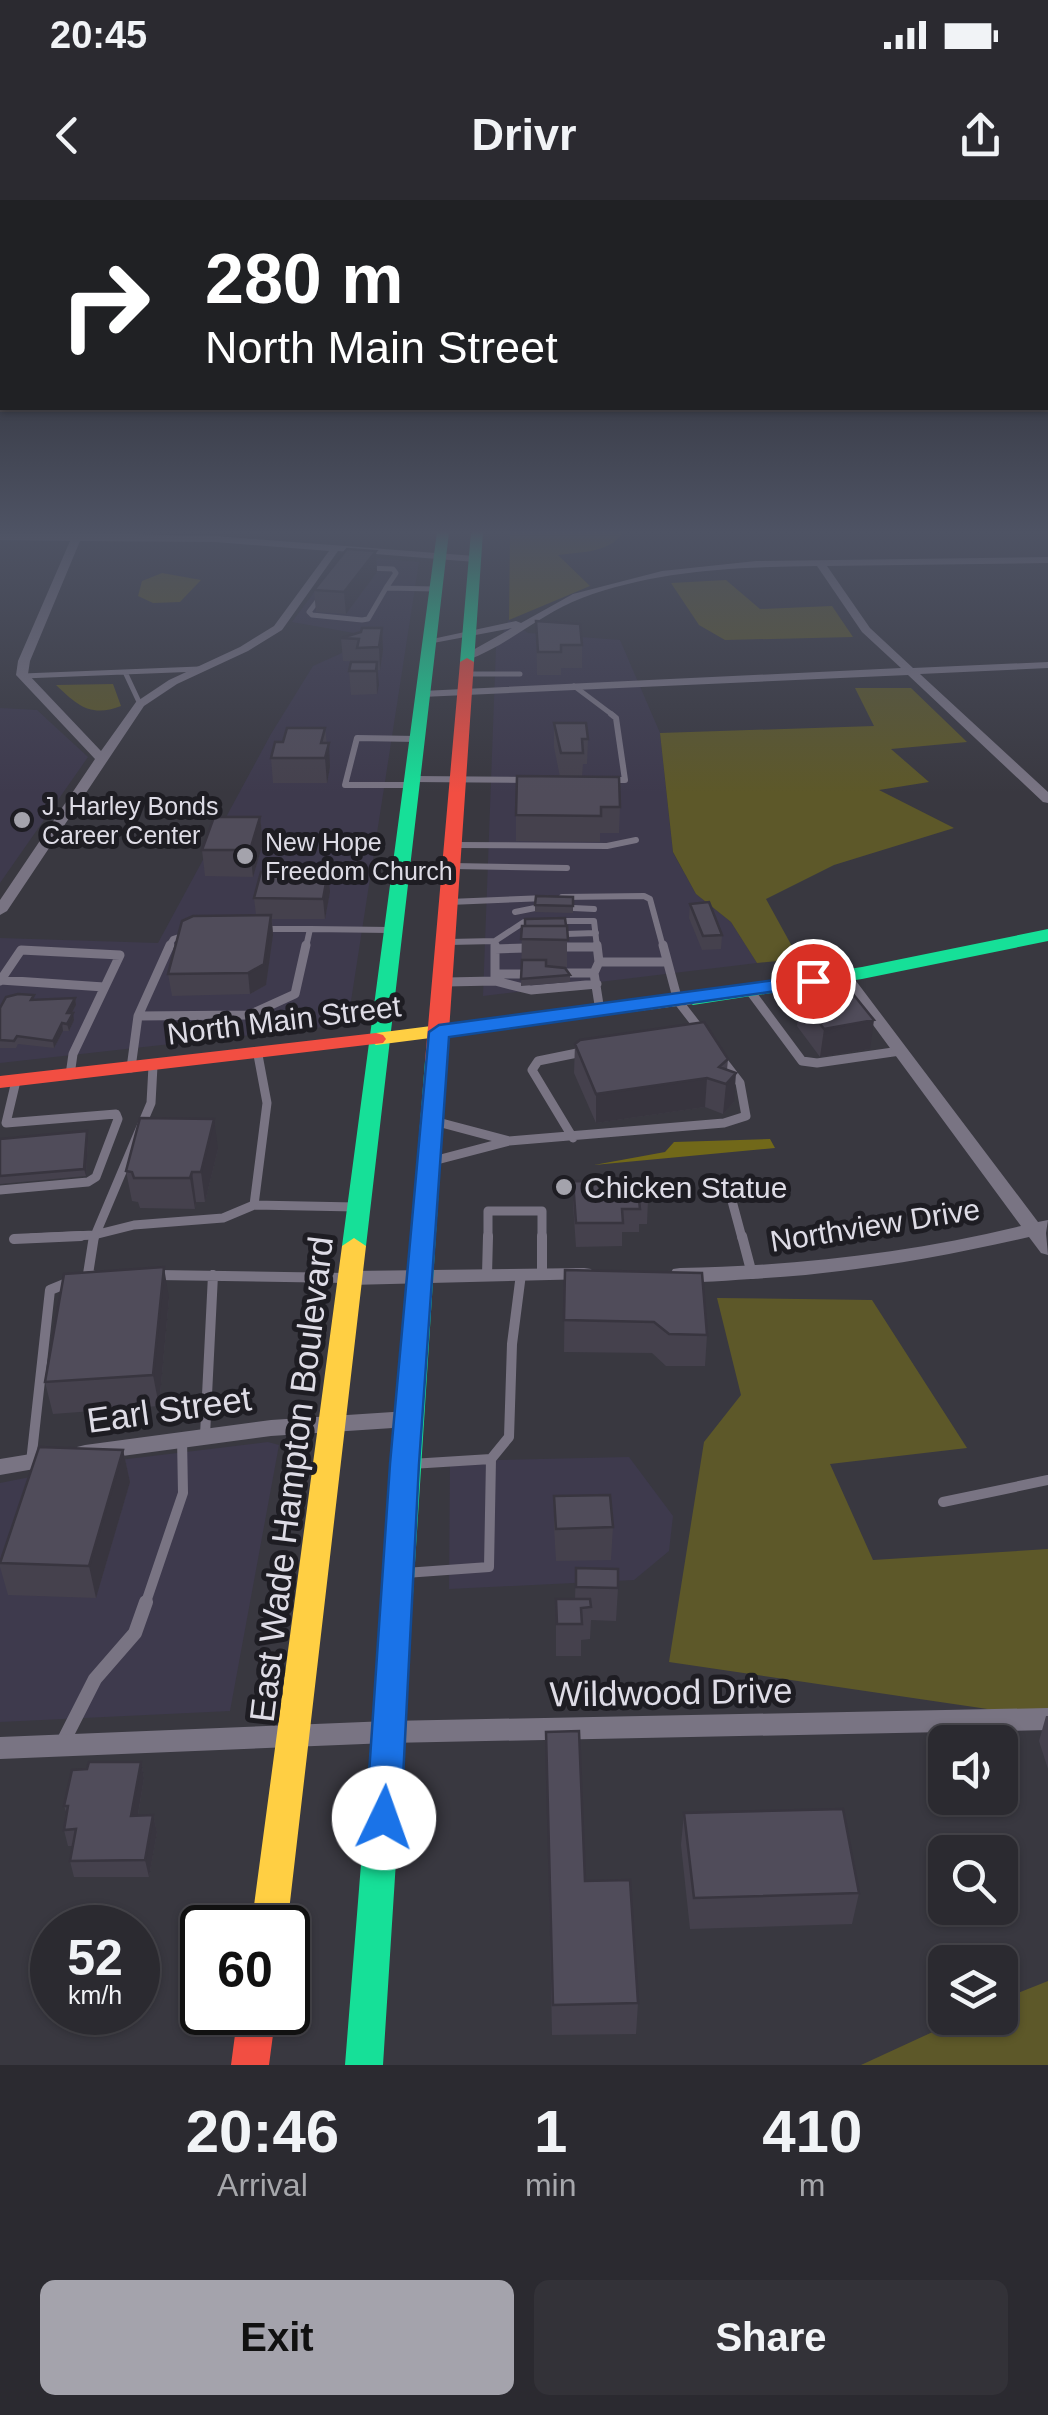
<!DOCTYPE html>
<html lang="en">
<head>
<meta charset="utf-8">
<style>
	body { margin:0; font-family:Helvetica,sans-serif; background:#333238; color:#f1f3f6; height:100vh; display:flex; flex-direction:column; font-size:38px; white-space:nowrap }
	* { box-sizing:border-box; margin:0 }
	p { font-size:32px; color:#a6a7ab }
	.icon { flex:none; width:55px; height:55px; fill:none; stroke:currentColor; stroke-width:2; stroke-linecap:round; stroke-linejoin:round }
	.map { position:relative; height:1865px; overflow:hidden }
	.side { display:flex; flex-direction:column; background:#2b2a30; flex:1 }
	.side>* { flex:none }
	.hud { position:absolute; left:0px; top:0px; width:1050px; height:210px; box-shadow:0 2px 8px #0004,0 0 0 2px #47464c; background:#202124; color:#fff; overflow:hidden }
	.fabs { position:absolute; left:928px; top:1525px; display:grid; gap:20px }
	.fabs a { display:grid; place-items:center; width:90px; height:90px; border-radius:15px; background:#2b2a30; box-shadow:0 2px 8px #0004,0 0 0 2px #47464c; font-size:50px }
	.speed { position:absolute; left:30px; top:1705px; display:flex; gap:20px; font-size:50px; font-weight:700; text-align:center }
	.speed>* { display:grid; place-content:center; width:130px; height:130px; border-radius:50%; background:#2b2a30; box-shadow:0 2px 8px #0004,0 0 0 2px #47464c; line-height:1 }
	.speed small { font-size:25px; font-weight:400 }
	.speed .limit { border:5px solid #111; border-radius:15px; background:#fff; color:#111 }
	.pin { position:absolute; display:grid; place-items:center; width:85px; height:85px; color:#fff; margin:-42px; border:5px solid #fff; border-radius:50%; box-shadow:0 2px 10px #0007 }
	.me { position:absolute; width:110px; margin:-55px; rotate:3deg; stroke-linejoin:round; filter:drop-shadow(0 0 8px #0008) }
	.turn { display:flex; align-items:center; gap:35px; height:210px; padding:0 40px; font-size:45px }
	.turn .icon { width:130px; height:130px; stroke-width:2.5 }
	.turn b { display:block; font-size:70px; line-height:85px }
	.eta { display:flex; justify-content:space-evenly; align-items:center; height:170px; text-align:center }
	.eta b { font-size:60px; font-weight:700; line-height:70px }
	.button { display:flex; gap:20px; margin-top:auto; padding:20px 40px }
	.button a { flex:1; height:115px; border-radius:15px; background:#a4a3ac; color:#111; font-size:40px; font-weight:700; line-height:115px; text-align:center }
	.button a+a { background:#333238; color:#f1f3f6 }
	.status { display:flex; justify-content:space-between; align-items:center; height:70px; padding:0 50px; background:#2b2a30; direction:ltr }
	.status svg { height:28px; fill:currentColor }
	header { display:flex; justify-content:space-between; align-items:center; height:130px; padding:0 40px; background:#2b2a30; font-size:45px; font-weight:700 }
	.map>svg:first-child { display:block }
</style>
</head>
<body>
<div class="status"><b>20:45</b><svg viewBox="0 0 49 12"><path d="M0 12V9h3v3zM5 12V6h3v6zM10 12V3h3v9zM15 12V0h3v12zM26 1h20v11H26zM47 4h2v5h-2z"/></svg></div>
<header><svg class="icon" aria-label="back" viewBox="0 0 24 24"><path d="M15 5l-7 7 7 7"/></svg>Drivr<svg class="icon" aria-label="share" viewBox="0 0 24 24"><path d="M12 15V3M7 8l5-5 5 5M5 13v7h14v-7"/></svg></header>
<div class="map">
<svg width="1048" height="1865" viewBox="0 0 1048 1865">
	<rect width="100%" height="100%" fill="#393840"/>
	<!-- built -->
	<path fill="#3e3a4d" d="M342,355l77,7 -70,452 -16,12 -333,37v-125l158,5 113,-209 42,-68 40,-18 1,-15 -62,-11z
		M509,420l19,13 92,7 40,93 13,120 23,41 35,28 26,41 -274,33 13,-349z
		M0,508l37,2 51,47 -88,126z
		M268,1242l11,3 -49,266 -230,11v-239l111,-22z
		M629,1257l44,59 -4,35 -35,29 -185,9 1,-128z"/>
	<!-- green -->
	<path fill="#5d5829" d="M510,332h113c-13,21 -42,20 -65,23l32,31 -81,34z
		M162,373l39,7 -21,22 -27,1 -15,-7 4,-15z
		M726,380l34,29 72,-3 21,31 -128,3 -26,-15 -28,-42z
		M113,484l8,22c-30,12 -44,-1 -65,-21z
		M855,488h56l56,54 -76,7 38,33 -50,8 75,38 -120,37 -68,34 33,60 -42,4 -26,-41 -35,-28 -23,-42 -13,-119 214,-7z
		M717,1098l155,2 95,148 -137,16 43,96 175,-11v169l-379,-56 35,-220 37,-47z
		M1048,1781v84h-187l102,-47h37v-18z"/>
	<!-- water -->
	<path fill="#716819" d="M770,939l5,9 -181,17 71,-13 9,-10z"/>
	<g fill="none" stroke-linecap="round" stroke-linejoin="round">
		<!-- lane-far4 -->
		<path stroke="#797483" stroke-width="5" d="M367,368l26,1 3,4 -10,15 49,1
			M321,396l-12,16 3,3 50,5 6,-1 18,-31
			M125,472l15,32
			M466,474h54
			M23,476l176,-7
			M574,486l40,30"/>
		<!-- lane-far3 -->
		<path stroke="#797483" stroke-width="6" d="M412,579l117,1
			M609,580h16l-9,-62 -5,-4
			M409,585h-64l12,-47 60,1
			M454,645l153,1 29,-6
			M452,666l115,2
			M562,697l82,-1 6,3 13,48
			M449,702l97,-4
			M573,708l21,1
			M515,712l20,-4
			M558,721h36l3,26
			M263,729h47
			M566,734l30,-1
			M495,741v6
			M449,742l46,-1 29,-19h8
			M168,747l5,-8 15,-5
			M306,747l4,-18 80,1
			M566,747h31"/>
		<!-- lane-far2 -->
		<path stroke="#797483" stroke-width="9" d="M597,745l2,17h68
			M663,745l15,56 24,31
			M566,747h31
			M495,749l31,-1
			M599,762l-5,11 6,38
			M558,773h36
			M495,774h26
			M0,780l104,7
			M0,781l21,-31 99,5 -47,99 -3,21
			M495,781l36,9 66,-6
			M446,782l49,-1v-36
			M750,791l52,70 15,2 83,-12
			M138,816l32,-71
			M131,868l7,-52 111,-1 46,-21 11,-49
			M434,921l75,20
			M573,938l-41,-68 6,-9 49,-10
			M433,961l76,-20 215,-18 22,-7 -6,-33 -20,-26
			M728,986l14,52
			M0,990l88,-8 8,-5 22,-58 -2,-5 -110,9 10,-42
			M254,1005l13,-102 -9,-48
			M31,1038l63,-3 40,-10 89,-7 31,-13 102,2
			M94,1038l57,-135 2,-37
			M488,1038v-27h54v27"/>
		<!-- lane-far1 -->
		<path stroke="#797483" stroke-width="10" d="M94,1036l-6,38 10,3
			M542,1036v38
			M742,1036l10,38
			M14,1039l67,-3
			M158,1075l189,3
			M487,1075l1,-39
			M205,1235l8,-160
			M31,1262l19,-172 22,-9
			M411,1264l80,-5 18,-22 3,-93 9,-70
			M943,1302l105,-22
			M405,1373l84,-6 2,-108
			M145,1405l38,-112 -1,-55"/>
		<!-- lane -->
		<path stroke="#797483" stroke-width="14" d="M62,1544l33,-65 40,-46 11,-31"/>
		<!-- street -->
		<path fill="#797483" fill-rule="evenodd" d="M77,333l138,3 260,20 5,3 -5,3 -137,-11 -56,79 -34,21 -71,33 -33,22 -137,205 -7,4v-15l95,-141 -79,-84 2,-14 52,-120 -70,-1v-6zM80,341l135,1 114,9 -55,75 -34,21 -71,33 -33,22 -35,49 -73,-77 2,-13z
			M1048,357v6l-221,3 43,62 43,40 135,-6v6l-128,6 128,118v11l-5,-1 -135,-127 -486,22 -6,-3 6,-3 479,-23 -39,-36 -45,-66c-78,1 -161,4 -235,32 -40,15 -74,47 -114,62l-6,-3 2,-2 48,-27 -84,16 -5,-3 93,-20 5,2 52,-29 89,-23 94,-10z
			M845,771l5,2 188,249 10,-2 -2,13 2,22 -7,-2 -12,-16c-91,21 -184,37 -278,42 -25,1 -54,6 -78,0l-3,-5 3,-5 7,-1c115,-2 229,-15 341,-42l-184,-250z
			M584,1068l7,1 3,5 -3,5 -241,6 -7,-2 -3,-5 3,-5 7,-2z
			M408,1211l8,2 3,6 -3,6 -8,2 -137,9 -186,25 -8,-2 -3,-6 3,-6 8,-2 186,-25z
			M55,1250l8,2 3,6 -3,6 -63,11v-16z
			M1048,1508v22l-660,13 -388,16v-22l388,-16z"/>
		<!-- fast -->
		<path fill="#16e098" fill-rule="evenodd" d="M437,332h12l-83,714 -12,8 -12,-8z
			M471,332h12l-9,130 -7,4 -7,-4z
			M1048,729v12l-186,38 -169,26 -10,-6 10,-6 169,-26z
			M436,855l11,6 -64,1004h-38l80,-1004z"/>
		<!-- slow -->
		<path fill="#ffcf43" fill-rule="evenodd" d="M693,793l10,6 -3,4 -324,42 -10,-6 10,-6z
			M354,1038l12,8 -79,682h-36l91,-682z"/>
		<!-- jam -->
		<path fill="#f24e42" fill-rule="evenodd" d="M467,458l7,4 -27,399 -11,6 -11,-6 35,-399z
			M376,833l7,2 3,4 -3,4 -383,45v-12z
			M238,1812h38l-7,53h-38z"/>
	</g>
	<!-- wall -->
	<path fill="#45414d" d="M376,351l1,21 -31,42 -30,-2 -2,-22z
		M536,421l46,24v23h-21v7h-24z
		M382,428l1,22 -3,20h-2l-1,24 -26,1 -2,-24 9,-9 -15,-1 -2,-23z
		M554,523l34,16 -1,25h-4l-1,13 38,30 -1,26h-19v9l-84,-1v-26l44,-38 -6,-30z
		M325,528l5,39 -3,16h-54l-2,-25 12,-16z
		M260,617l3,26 -10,34 -48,-1 -3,-26z
		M330,692l-5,27h-53l1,16 -7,50 -16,9 -78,2 -4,-22 88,-59 -2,-17z
		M573,697v16l-38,-1v-7z
		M690,704l32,31 -1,14 -19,1 -13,-32z
		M522,726h45v41h-11l14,8v7l-49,4z
		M800,797l70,52 -50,8 -23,-31z
		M75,798l1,7 -4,8 2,7 -5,11h-6l-9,17 -36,-4 -2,4h-16v-40l35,-8z
		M575,844l153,15 -1,11 7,32 -11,12 -18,-7 -109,16 -22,-50z
		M87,931l1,8 -2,37 -86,8v-45z
		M218,949l-13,53h-9l-1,7 -55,-1 -2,-6 -6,-1 -6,-30z
		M573,981l75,19 -1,24h-8v8h-17v14l-46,1 -3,-43z
		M565,1070l142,65 -2,31h-39l-14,-13 -88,-1z
		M169,1098l-10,108 -106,8 -8,-32z
		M123,1250l7,32 -34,116 -88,-3 -8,-28v-7z
		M554,1296l59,31 -2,33 -55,1 -2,-33z
		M576,1368l42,20 -2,33 -25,-1 -1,19 -9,1v16h-25v-57h19z
		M1046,1516h2v53l-9,-28z
		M546,1532l39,149 53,122 -2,31 -84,1z
		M141,1562l3,16 -6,37h15l4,17 -8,45h-75l-4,-16 3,-15h-5l-4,-16 3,-15 -3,-9 23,-37z
		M684,1613l175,80 -7,31 -162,5 -9,-84z"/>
	<!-- shaded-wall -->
	<path fill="#38353f" d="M376,351l1,21 -31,42 -2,-22z
		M382,428l1,22 -3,20 -1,-23z
		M377,462l2,23 -2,9 -1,-23z
		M329,543l1,24 -3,16 -2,-25z
		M260,617l3,26 -10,34 -3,-27z
		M328,672l2,20 -5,27 -2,-20z
		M271,715l2,20 -7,50 -16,9 -2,-21z
		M75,798l1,7 -8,15 -1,-7z
		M73,813l1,7 -5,11 -2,-7z
		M874,820l-4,29 -50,8 4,-28z
		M62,823l1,8 -9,17 -1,-7z
		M736,873l-2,29 -11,12 3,-30z
		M707,878l-2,29 -109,16v-29z
		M214,919l4,30 -13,53 -4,-30z
		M87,931l1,8 -2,37 -2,-7z
		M192,972l4,30 -1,7 -5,-31z
		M164,1067l5,31 -10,108 -6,-31z
		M123,1250l7,32 -34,116 -7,-32z
		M141,1562l3,16 -9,54 -4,-16z
		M153,1615l4,17 -8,45 -4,-17z"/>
	<!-- building -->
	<path fill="#504c5a" stroke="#38353f" stroke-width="2.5" d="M347,349l29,2 -32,41 -30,-2z
		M536,421l44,3 2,21h-21v7h-23z
		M362,428h20l-3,19 -22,1 2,-9 -18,-1 20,-6z
		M351,462h26l-1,9h-27z
		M554,523h32l2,16h-6l1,14h-22z
		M287,528h38l-4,15h8l-4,15h-54l4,-16h8z
		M517,576l102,1 1,30h-19v9l-85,-1z
		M214,617h46l-10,33h-48z
		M261,672h67l-5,27 -69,-1z
		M536,696l37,1v9l-38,-1z
		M709,702l13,33 -19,1 -13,-32z
		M271,715l-7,49 -16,9 -80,1 14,-53 11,-5z
		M565,718l1,8h-41v-7z
		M522,726h45l1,14 -47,-1z
		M522,760h24v6l19,2 5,7 -49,4z
		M841,791l3,4 9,-1 21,26 -50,9 -24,-32z
		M18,794l16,1 -3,5 44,-2 -8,15h6l-6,11 -5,-1 -9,18 -36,-5 -3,5 -14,-1v-32l6,-11z
		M704,822l24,37 -9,8 17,6 -10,11 -19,-6 -111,16 -21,-50 5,-4z
		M140,918l74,1 -13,53h-9l-2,6h-56l-2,-6 -6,-1z
		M87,931l-3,38 -84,7v-37z
		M573,981l73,2 2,17h-9l1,9h-18l1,14h-47z
		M164,1067l-11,108 -108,7 19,-108z
		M565,1070l137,3 5,62 -38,-1 -15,-12 -90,-2z
		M39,1247l84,3 -34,116 -89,-3z
		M610,1295l3,32 -57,2 -2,-33z
		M576,1368l42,1v19l-42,-1z
		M556,1399h34l1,8 -10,1 1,16h-25z
		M579,1531l6,150 45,-1 8,123 -85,2 -7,-273z
		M89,1562h52l-10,54 22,-1 -8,45 -75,1 6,-32 -12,1 4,-24h-4l8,-36 15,-1z
		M843,1609l16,84 -165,5 -10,-85z"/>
	<!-- sky -->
	<linearGradient id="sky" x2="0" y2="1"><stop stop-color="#1f1f23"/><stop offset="0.56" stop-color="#4e5364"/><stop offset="1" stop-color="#4e5364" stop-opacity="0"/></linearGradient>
	<rect width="1048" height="593" fill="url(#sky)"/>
	<!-- route -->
	<path fill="#1a73e8" stroke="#114b97" stroke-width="2.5" d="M813,775l10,6 -3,4 -371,52 -30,427 -18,354 -5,12 -12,4 -13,-4 -5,-12 24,-354 39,-432 10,-7z"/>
	<!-- markers -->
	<g fill="#a4a3ac" stroke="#1e1d23" stroke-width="4">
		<circle cx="22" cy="620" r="10"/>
		<circle cx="245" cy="656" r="10"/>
		<circle cx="564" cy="987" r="10"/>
	</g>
	<g text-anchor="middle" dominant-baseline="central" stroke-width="10" stroke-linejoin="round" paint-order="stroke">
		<!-- far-poi labels -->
		<g font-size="25" fill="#dedce6" stroke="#1e1d23" text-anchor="start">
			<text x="42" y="606">J. Harley Bonds<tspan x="42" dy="29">Career Center</tspan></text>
			<text x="265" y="642">New Hope<tspan x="265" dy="29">Freedom Church</tspan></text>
		</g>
		<!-- street labels -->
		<g font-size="30" fill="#dedce6" stroke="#1e1d23">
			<text transform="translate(284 820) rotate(-7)">North Main Street</text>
			<text transform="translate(875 1025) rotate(-9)">Northview Drive</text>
		</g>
		<!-- poi labels -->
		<g font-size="30" fill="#dedce6" stroke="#1e1d23" text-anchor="start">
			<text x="584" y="987">Chicken Statue</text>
		</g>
		<!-- near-street labels -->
		<g font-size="35" fill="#dedce6" stroke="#1e1d23">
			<text transform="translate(169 1209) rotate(-8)">Earl Street</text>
			<text transform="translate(291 1279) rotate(-83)">East Wade Hampton Boulevard</text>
			<text transform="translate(671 1492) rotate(-1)">Wildwood Drive</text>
		</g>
	</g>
</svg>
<div class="fabs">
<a><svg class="icon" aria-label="sound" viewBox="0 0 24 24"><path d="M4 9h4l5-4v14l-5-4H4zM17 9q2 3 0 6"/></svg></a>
<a><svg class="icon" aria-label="search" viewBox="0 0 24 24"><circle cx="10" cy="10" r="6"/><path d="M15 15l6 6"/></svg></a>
<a><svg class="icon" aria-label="layers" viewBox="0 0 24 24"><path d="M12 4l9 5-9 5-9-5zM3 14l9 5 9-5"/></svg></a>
</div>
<div class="speed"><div>52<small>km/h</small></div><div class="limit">60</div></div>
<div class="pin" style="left:813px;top:781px;background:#d93025"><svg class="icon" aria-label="arrive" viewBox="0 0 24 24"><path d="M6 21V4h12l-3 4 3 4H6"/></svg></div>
<svg class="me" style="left:384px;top:1618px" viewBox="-20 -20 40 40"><circle r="19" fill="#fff"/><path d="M0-13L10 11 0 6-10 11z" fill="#1a73e8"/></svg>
<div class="hud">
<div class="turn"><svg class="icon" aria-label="right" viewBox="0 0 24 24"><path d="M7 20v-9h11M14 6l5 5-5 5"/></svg><div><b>280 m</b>North Main Street</div></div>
</div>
</div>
<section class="side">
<div class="eta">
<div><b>20:46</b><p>Arrival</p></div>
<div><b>1</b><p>min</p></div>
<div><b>410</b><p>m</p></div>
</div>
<div class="button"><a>Exit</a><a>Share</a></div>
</section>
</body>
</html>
